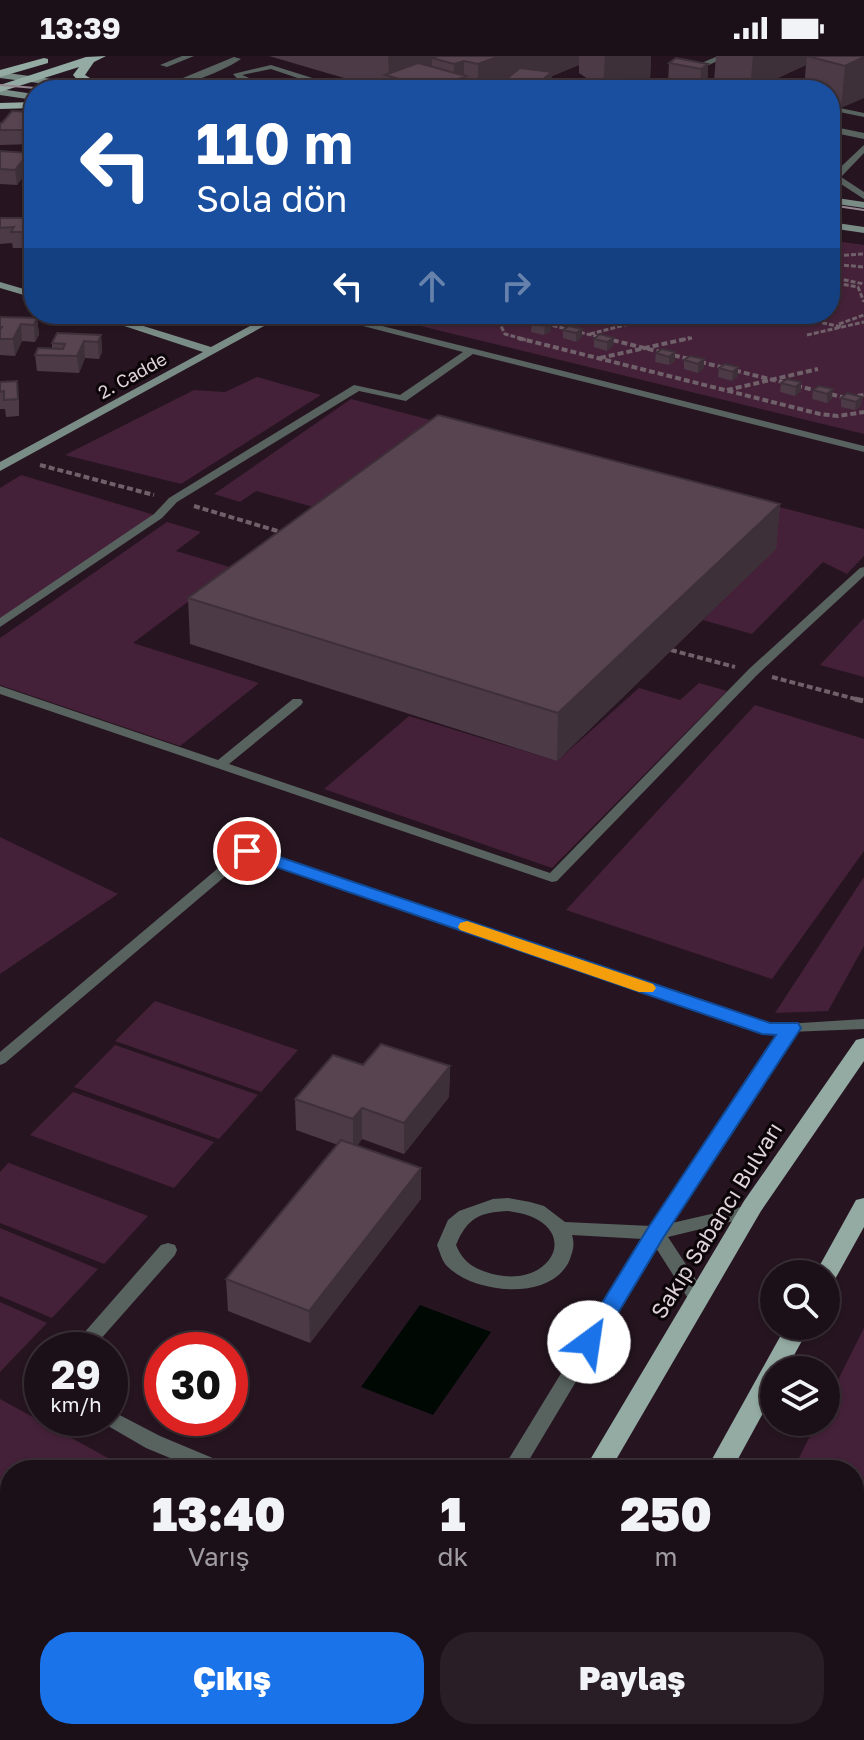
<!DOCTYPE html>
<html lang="tr">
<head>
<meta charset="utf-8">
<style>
	body { margin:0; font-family:"Golos Text",sans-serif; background:#291e25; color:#f1f3f6; height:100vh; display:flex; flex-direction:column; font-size:30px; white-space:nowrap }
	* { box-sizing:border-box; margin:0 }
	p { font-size:26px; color:#a09da2 }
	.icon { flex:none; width:44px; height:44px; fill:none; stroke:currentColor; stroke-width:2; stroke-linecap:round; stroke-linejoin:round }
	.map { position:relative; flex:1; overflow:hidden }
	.side { position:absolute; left:0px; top:1404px; width:864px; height:280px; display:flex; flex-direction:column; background:#1c1018; border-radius:32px 32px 0 0; box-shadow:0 2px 6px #0004,0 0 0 2px #3a3037 }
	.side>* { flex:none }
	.guide { position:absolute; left:24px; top:24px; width:816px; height:244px; border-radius:32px; box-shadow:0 2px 6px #0004,0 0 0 2px #3a3037; background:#1a4fa0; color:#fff; overflow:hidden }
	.fabs { position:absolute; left:760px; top:1204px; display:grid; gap:16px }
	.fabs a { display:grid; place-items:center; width:80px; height:80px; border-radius:50%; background:#1c1018; box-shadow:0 2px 6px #0004,0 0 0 2px #3a3037; font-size:40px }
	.speed { position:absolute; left:24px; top:1276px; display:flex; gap:16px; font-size:40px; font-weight:700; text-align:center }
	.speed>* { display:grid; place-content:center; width:104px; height:104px; border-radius:50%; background:#1c1018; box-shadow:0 2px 6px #0004,0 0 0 2px #3a3037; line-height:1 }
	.speed small { font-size:20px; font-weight:400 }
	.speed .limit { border:12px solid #d22; background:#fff; color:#111 }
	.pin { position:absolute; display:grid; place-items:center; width:68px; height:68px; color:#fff; margin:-34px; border:4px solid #fff; border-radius:50%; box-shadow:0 2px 8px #0007 }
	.me { position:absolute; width:88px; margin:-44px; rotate:31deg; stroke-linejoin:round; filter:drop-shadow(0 0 6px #0008) }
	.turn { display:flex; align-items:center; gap:28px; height:168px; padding:0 40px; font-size:36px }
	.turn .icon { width:104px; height:104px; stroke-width:2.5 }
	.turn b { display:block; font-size:56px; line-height:68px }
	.lanes { display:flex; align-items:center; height:76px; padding:0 40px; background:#0003; justify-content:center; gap:40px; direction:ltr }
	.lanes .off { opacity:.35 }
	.eta { display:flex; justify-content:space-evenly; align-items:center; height:136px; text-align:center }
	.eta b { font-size:48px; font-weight:800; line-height:56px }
	.action { display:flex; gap:16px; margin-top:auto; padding:16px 40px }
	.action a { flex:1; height:92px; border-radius:32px; background:#1a73e8; color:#fff; font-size:32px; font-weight:800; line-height:92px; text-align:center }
	.action a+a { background:#291e25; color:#f1f3f6 }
	.status { display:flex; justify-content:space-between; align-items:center; height:56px; padding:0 40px; background:#1c1018; direction:ltr }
	.status svg { height:22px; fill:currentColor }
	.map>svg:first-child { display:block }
</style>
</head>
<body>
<div class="status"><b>13:39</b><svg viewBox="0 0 49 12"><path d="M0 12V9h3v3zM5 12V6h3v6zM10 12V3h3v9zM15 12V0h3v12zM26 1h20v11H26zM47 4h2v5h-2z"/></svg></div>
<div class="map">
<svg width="864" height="1684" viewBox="0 0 864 1684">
	<rect width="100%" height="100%" fill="#261520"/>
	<!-- green -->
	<path fill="#442138" d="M830,184l34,5v189l-493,-120h459z
		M257,321l64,18 -140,89 -116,-29 129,-65 31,2z
		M351,343l197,52 -224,59 -68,-19 -16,11 -26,-8z
		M21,419l137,41 -158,107v-135z
		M664,421l200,52v27l-17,18 -24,-12 -71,72 -49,-14 72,-71z
		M167,466l34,10 -25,19 57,17 -100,75 126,40 -79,63 -180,-61v-47z
		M864,562v59l-44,-12z
		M699,627l28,8 -175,177 -228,-79 85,-73 148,45 82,-73 41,12z
		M755,649l109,34v112l-92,128 -206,-69z
		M0,781l118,57 -118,80z
		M864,821v69l-36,65 -53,2z
		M155,945l143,49 -37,42 -146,-51z
		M115,989l143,50 -39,44 -145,-52z
		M73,1036l141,50 -40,46 -144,-53z
		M9,1106v1l139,53 -44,48 -104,-41v-51z
		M0,1172l98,41 -46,49 -52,-22z
		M0,1246l47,21 -47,49z
		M864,1272v412h-205l5,-10h190v-260h-61l24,-48h9v-18z
		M0,1343l130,71h-120v260h352l-6,10h-356z"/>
	<!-- water -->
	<path fill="#000804" d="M420,1249l71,27 -58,83 -72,-28z"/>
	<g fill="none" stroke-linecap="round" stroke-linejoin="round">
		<!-- path-far2 -->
		<path stroke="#6f6069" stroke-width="3" stroke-dasharray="5 2" stroke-linecap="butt" d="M830,200l34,-2
			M830,208l34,3
			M830,221l34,7
			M830,226l28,5 6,15
			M495,258l10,20 21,6
			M505,258l107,26
			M781,258l61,13
			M839,268l25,-9
			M590,278l78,-20
			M807,279l57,-13
			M681,284l11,-2"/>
		<!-- path-far1 -->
		<path stroke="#6f6069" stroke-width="4" stroke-dasharray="6 3" stroke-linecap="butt" d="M518,282l302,76 18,2 26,-4
			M604,282l242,60 18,-3
			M600,302l90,-20
			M727,334l91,-21
			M40,409l114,30
			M194,450l90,27
			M671,594l64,17
			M772,621l91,24"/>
		<!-- path -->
		<path stroke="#6f6069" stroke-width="5" stroke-dasharray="8 4" stroke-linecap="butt" d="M855,643l9,2"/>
		<!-- lane -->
		<path fill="#58635f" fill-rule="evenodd" d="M182,0h12l-27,11 -7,-2z
			M718,0h10l-36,17v6l48,11h-17l-38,-7v-13z
			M271,9l73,23 1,2h-12l-62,-21 -29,6 37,15c-14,0 -37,-4 -46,-16z
			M830,50l34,7v4l-34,-7z
			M317,258h17l530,132v6l-391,-98 -67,47 -47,-10 -182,111 -15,16 -162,109v-9l154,-104 15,-16 185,-113 46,10 63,-43z
			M864,511v9l-107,99 -200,206 -5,1 -552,-188v-8l218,74 75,-61h8l2,3 -2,3 -72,59 321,109 199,-204 111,-101z
			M247,791l523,178 94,-6v10l-100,4 -515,-177 -244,207 -5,2v-13l242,-204z"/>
		<!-- street -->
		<path fill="#58635f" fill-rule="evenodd" d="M234,1l7,2c-24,16 -67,31 -97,31l34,-10z
			M830,70l34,7v6l-34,-7z
			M864,89v8l-23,24 23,15v7l-34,-22z
			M791,967l9,5 -128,195 78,-18 7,1 2,5 -2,5 -7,1 -82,20 40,61 -3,5 -7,2 -7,-2 -35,-55 -133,222h-21l141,-231 -71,-4c3,10 1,15 -2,24 -17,43 -95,35 -122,8 -6,-5 -8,-15 -11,-22l11,-25 11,-9 34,-12 15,-1 22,4 14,4 21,16 86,4 134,-202zM508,1155c81,10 45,84 -22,61 -15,-5 -24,-12 -30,-27 11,-27 24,-33 52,-34z
			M168,1187l7,2 2,5 -2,5 -84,95h-22l92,-105z
			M110,1354l50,26 67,28 3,6h-31l-53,-22 -43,-25 -3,-5h10z"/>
		<!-- secondary -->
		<path fill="#7a8c86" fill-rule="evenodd" d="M0,16l111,15 5,3h-25l-91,-12z
			M0,33l34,5v6l-34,-5z
			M830,141l34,5v6l-34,-5z
			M830,166l34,5v6l-34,-5z
			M0,226l34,10v6l-34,-10z
			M88,258h17l106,33 61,-33h14l-286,157v-9l203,-110z"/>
		<!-- primary -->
		<path fill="#94aba3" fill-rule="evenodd" d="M106,0l-12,6 -9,13 18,11v4l-21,-5 -9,-10 6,-8 -79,25v-7l86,-28z
			M44,2l4,1v4l-48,14v-7z
			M34,46v6l-34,1v-6z
			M864,982v23l-103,150 -151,259h-26l160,-269 112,-161z
			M864,1142v29l-30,54 -8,2v-9h-11l41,-74z
			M786,1270h24l-24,44h-12v23l-42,77h-26z
			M429,1674h29l-5,10h-29z
			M561,1674h29l-5,10h-29z"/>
		<!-- tram -->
		<path stroke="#968890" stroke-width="2" d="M0,29l59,5
			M830,149l34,5"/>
	</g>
	<!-- wall -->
	<path fill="#4c3a46" d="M269,0h382l-1,24 18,3 1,-20 39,1 -1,26h-89l6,-5 -21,4 -24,-16v-8l-27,11 -1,14h-166z
		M716,0h148l-23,52 -11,-2v-16h-26l2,-25 -54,25h-3l-35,-9z
		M31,56l1,10 2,1v21l-34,1v-22z
		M0,95l30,17 -13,17 -17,-1z
		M0,158v4h31l1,11 2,-1v32l-1,-5h-5l-1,-11 -3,4h-11l-1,-5 -12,1z
		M468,258h19v1l-7,4 -12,-3z
		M0,261l37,1 2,17 -4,7 -13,-1 -7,15 -15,-1z
		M538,263l13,12 -7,4 -13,-3 1,-9z
		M569,270l13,11 -6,5 -13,-4v-8z
		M600,278l13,12 -6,5 -13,-4v-8z
		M101,279l1,17 -3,7 -14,-1 -6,15 -42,-2 -2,-16 17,-7v-5z
		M675,296v9l-6,4 -14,-3 1,-9z
		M690,300l14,12 -6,5 -14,-4v-9z
		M725,308l13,12 -6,5 -14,-4 1,-9z
		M787,323l14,12 -6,5 -15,-4 1,-9z
		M0,326l19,16v18l-13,1 -1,-8h-5z
		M819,330l13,12 -5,5 -15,-4 1,-9z
		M862,341l-1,9 -6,4 -14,-3v-9z
		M780,448l-4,45 -219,212 -367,-117 -2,-46z
		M363,1009l87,1 -1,31 -45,57 -42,-15 -5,7 64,53 -111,144 -82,-32 -2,-32 112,-134 -42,-15 -1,-31z"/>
	<!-- shaded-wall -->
	<path fill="#3e3039" d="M388,0h87l-43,2v15l-43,3z
		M500,0h79v9l-27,11 -1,14h-15v-5l-32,-4v9h-26v-26z
		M605,0h46l-1,25 -47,8z
		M753,0h73h-19l-1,9 -56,25z
		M864,1v41l-23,10 4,-42z
		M464,5v16l2,-1v14h-32l20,-9v-17z
		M708,8l-1,26h-7l1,-21z
		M31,56l1,15 -8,-5z
		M29,97l1,15 -13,17 -2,-15z
		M31,162l1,16 -6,5 1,5 -3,4 -1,-16z
		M37,262l2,17 -4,7 -1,-17z
		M551,266v9l-7,4 1,-9z
		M21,268l1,17 -7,15 -2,-17z
		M582,273v8l-6,5v-9z
		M101,279l1,17 -3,7 -1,-17z
		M614,282l-1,8 -6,5v-9z
		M84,285l1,17 -6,15 -2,-17z
		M675,296v9l-6,4v-8z
		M704,303v9l-6,5v-9z
		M738,311v9l-6,5 1,-9z
		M801,326v9l-6,5 1,-9z
		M833,333l-1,9 -5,5v-9z
		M862,341l-1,9 -6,4 1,-8z
		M780,448l-4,45 -219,212 1,-48z
		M450,1010l-1,31 -45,57v-31z
		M362,1052v31l-9,11v-31z
		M421,1112v31l-111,144 -1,-32z"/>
	<!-- building -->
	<path fill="#584451" stroke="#3e3039" stroke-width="2" d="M438,0h62l-22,8 -14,-3 -10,3 -22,-6z
		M807,0h57v1l-19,9z
		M676,2l32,6 -7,5 -32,-6z
		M418,7l48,13 -32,13 -49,-14z
		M520,12l32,4 -16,13 -32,-4z
		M634,21l40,7 -6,5 6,1h-56z
		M502,30l24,4h-28z
		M765,31l17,3h-20z
		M12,55l19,1 -7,10 10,1v7h-34v-7h2z
		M0,95l29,2 -14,17 -15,-1z
		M0,162h31l-8,14h-12l3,-5 -14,1z
		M32,172h2v11h-8z
		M0,261l37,1 -3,7 -13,-1 -8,15h-13v-9l2,-3h-2z
		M538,263l13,3 -6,4 -13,-3z
		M569,270l13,3 -6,4 -13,-3z
		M57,277l44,2 -3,7 -14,-1 -7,15 -42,-1 3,-7 25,1 2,-5 -13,-1z
		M600,278l14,4 -7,4 -13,-3z
		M662,293l13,3 -6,5 -13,-4z
		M690,300l14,3 -6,5 -14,-4z
		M725,308l13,3 -5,5 -14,-4z
		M787,323l14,3 -5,5 -15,-4z
		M17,325l1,18 -14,1v-9l-4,1v-10z
		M819,330l14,3 -6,5 -14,-4z
		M847,337l15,4 -6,5 -15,-4z
		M438,359l342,89 -222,209 -370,-115z
		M381,988l69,22 -46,57 -42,-15 -9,11 -58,-20 38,-44 30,10z
		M341,1084l80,28 -112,143 -83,-32z"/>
	<!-- route -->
	<path fill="#1a73e8" stroke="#114b97" stroke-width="2" d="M247,790l523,177h28l3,5 -138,210 -66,110h-16l-3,-6 70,-114 128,-193 -14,-1 -521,-179 -3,-4 3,-3z"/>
	<!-- slow -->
	<path fill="#f59e0b" d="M467,865l186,63 3,4 -3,4h-14l-179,-62 -2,-3 2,-4z"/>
	<g text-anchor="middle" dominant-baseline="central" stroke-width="6" stroke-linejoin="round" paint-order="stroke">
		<!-- far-street labels -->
		<g font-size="18" fill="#dfd3da" stroke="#0b0508">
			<text transform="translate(132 319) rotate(-29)">2. Cadde</text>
		</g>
		<!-- street labels -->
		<g font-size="22" fill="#dfd3da" stroke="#0b0508">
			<text transform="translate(716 1164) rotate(-58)">Sakıp Sabancı Bulvarı</text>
		</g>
	</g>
</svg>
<div class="fabs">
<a><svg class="icon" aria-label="search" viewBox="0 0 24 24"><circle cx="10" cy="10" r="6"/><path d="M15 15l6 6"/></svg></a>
<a><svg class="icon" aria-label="layers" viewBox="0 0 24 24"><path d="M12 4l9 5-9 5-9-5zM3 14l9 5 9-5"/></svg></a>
</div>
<div class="speed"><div>29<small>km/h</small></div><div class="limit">30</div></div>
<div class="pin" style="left:247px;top:795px;background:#d93025"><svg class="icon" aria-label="arrive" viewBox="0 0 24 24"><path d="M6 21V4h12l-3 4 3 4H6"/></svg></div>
<svg class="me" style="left:589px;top:1286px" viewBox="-20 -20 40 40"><circle r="19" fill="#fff"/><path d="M0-13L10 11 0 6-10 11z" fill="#1a73e8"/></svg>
<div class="guide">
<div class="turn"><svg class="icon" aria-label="left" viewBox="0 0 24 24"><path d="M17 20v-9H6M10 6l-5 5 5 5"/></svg><div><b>110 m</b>Sola dön</div></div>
<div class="lanes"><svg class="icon" aria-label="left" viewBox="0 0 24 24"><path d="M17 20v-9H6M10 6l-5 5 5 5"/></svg><svg class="icon off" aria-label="ahead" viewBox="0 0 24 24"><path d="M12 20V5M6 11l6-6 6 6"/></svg><svg class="icon off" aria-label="right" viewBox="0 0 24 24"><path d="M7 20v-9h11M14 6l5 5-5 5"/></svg></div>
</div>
<section class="side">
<div class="eta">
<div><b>13:40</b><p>Varış</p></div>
<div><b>1</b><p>dk</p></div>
<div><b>250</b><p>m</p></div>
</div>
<div class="action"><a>Çıkış</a><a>Paylaş</a></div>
</section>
</div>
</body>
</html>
